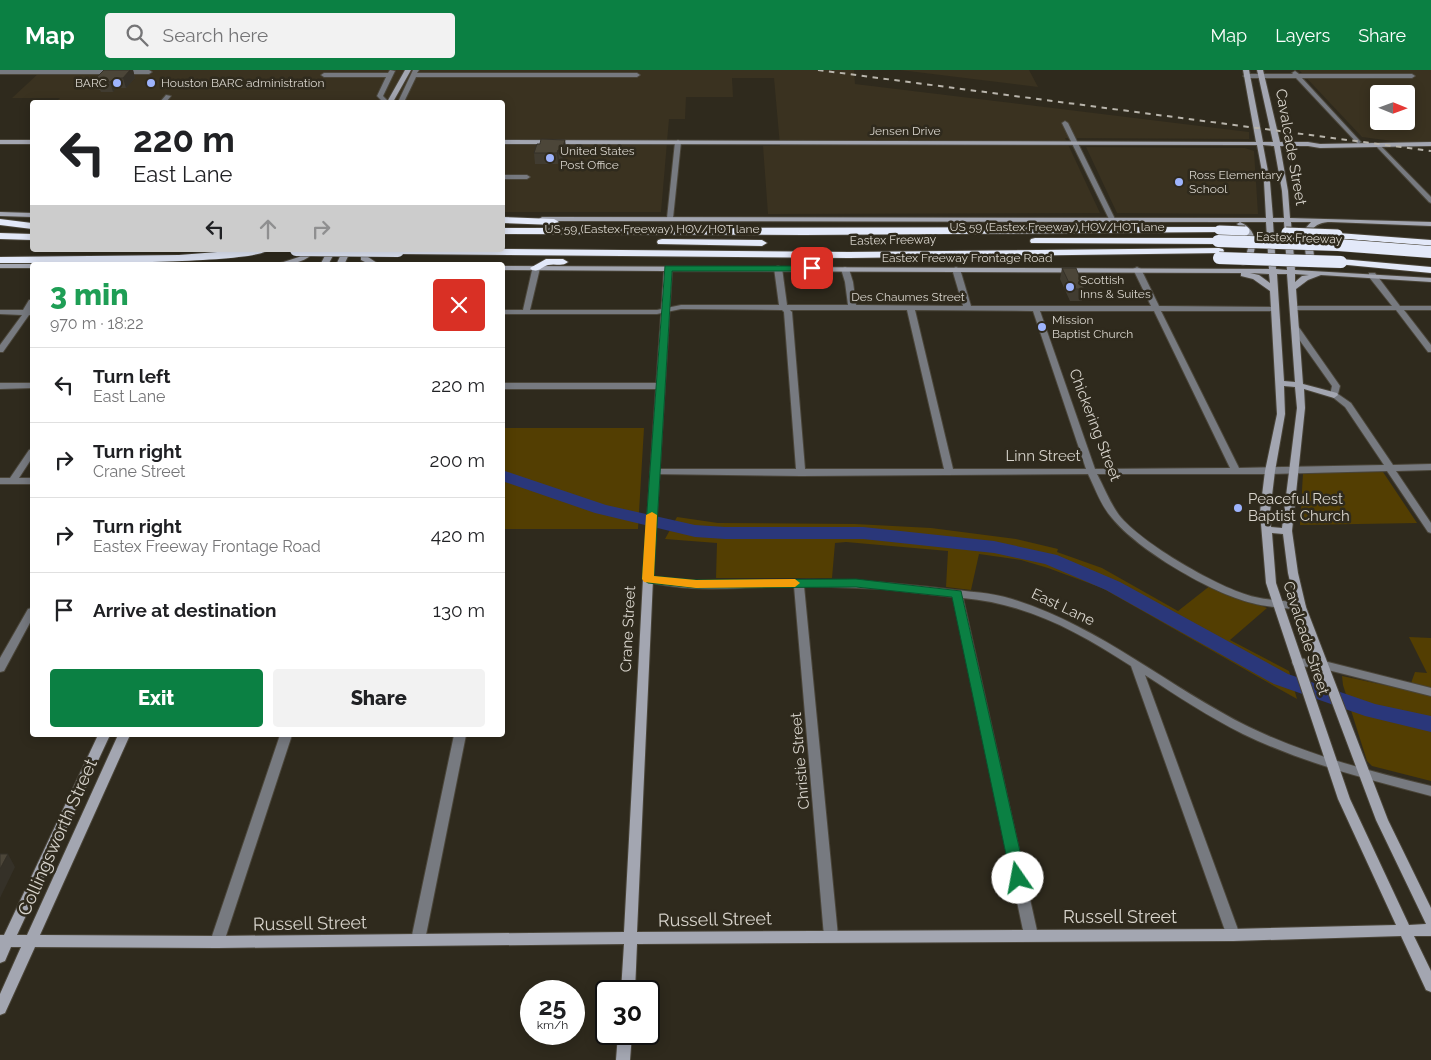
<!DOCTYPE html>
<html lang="en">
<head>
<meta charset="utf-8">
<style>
	body { margin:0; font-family:Raleway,sans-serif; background:#f2f2f2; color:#202124; height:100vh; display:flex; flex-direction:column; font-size:19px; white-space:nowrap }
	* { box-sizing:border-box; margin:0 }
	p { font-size:16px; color:#757577 }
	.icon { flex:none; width:28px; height:28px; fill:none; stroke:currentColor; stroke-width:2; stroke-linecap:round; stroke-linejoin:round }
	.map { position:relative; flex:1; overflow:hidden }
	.details { position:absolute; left:30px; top:192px; width:475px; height:475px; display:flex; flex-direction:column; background:#fff; border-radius:5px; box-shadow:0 2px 12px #0003 }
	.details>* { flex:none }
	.banner { position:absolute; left:30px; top:30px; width:475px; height:152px; border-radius:5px; box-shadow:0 2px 12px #0003; background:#fff; color:#202124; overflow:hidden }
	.needle { width:32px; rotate:91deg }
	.tools { position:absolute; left:1370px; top:15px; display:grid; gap:10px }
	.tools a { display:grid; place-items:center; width:45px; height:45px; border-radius:5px; background:#fff; box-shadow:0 2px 12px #0003; font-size:25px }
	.speed { position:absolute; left:520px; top:910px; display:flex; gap:10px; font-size:25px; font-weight:700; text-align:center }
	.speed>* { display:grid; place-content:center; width:65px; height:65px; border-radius:50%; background:#fff; box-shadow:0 2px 12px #0003; line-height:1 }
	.speed small { font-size:12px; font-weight:400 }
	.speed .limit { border:2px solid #111; border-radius:8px; background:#fff; color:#111 }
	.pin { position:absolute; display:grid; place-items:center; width:42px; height:42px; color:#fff; margin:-21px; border-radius:10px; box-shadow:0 2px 8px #0006 }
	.me { position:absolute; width:55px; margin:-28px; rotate:348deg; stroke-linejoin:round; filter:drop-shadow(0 0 4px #0008) }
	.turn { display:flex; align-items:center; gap:18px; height:105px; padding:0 20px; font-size:22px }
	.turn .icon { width:65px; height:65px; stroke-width:2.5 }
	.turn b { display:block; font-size:35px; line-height:42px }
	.lanes { display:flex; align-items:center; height:48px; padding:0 20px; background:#0003; justify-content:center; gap:25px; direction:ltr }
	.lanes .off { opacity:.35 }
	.round { display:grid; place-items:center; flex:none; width:52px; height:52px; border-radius:5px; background:#f2f2f2 }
	.head { display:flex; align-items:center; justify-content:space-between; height:85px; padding:0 20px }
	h1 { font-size:30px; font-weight:800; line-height:38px; color:#1e9e55 }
	.button { display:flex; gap:10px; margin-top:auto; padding:10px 20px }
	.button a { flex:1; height:58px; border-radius:5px; background:#0b8043; color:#fff; font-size:20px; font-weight:800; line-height:58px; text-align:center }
	.button a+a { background:#f2f2f2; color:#202124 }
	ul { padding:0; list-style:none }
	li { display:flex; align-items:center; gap:15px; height:75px; padding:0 20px; border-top:1px solid #e0e0e0 }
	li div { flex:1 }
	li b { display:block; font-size:19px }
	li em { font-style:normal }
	header { display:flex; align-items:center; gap:30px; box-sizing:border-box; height:70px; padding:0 25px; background:#0b8043; color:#fff }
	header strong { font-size:24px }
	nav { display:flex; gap:28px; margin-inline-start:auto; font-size:18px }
	.search { width:350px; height:45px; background:#f2f2f2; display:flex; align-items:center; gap:12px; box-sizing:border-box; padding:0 18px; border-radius:5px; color:#757577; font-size:19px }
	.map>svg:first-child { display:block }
</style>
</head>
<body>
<header>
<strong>Map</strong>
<div class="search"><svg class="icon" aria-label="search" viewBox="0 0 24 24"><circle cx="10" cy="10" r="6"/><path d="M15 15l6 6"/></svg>Search here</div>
<nav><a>Map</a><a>Layers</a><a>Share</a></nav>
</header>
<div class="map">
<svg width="1431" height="990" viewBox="0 0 1431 990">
	<rect width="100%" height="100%" fill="#2f2a1d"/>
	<!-- built -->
	<path fill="#3a3220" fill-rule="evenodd" d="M0,0h854l1,14 394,48v7l-184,-1 35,75 -332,1 -5,-68h17l-6,-68h-42l1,19h-47l-1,22h-16l-8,93h-158l-1,-110h-446l4,-4h-48l28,-26z
		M900,0h129l9,17z
		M1299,0h132v76l-69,-9zM1379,24h27v27h-27z
		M1086,77l159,1 9,3 4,63 -141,-1z"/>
	<!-- green -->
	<path fill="#533e02" d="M502,358h142l-6,101h-135z
		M1383,402l34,51 -117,2 3,-52z
		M677,447l41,6 137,1 76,4 85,11 42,10 -1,3 45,16 76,43 33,-26 56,23 -37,32 59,31 8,28 -195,-111 -54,-20 -27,-8 -42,-6 -8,36 -25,-3 2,-36 -102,-9 -11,1 -3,35h-116l1,-35 -52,-4z
		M1409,567l22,1v50l-20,-5 4,-11 12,1z
		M1342,606l89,19v86l-59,-15 -5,-5 -24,-76z"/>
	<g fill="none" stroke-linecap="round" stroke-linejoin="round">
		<!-- river -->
		<path fill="#2a377a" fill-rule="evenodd" d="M502,400l104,35 89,20 30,2h138l131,14 63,14 63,27 168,92 87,30 56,12v16l-66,-16 -91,-32 -168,-94 -61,-26 -51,-11 -131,-14h-138l-30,-2 -100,-24 -93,-32z"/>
		<defs>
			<path id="street" d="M0,0h149l3,2 -3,2h-149z
				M390,0l5,1 -12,25 6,6h-6l-6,-6 9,-19h-62l-3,-2 3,-2h64z
				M413,0h6l-2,3h220l3,2 -3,2h-221l-12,25h-6z
				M1295,1l4,3h113l3,2 -3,2h-110l58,63 1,1 -3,2 -62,-66h-50l-3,-2 3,-2h47l-1,-1z
				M166,25l5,1 -5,6h-6z
				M1065,51l3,2 47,96 -1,1 -5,-1 -47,-96z
				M678,70l3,2 -8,76 -3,2 -3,-2 8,-76z
				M1378,73l53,54v6l-2,-1 -53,-56 -1,-1z
				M502,105h25l3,2 -3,2h-25z
				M533,196h3l4,2 -10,42h127l24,-5h98l-5,-37 4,-2 4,2 5,37h61l-3,-23 -4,-13 4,-2 4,2 4,13 3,23 107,1 -11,-37 4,-2 4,2 11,37h180l-18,-37 4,-2 4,2 18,37 118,1 1,2 -4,2h-113l78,157 145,-3 -39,-58 -15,-12 2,-9 -41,-58 4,-2h3l42,60 -2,8 13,9 42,62 38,-1v6l-35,1 35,52v10l-3,-1 -41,-61 -117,3h-173c7,13 13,29 22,41 22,28 101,74 136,82 17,4 34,3 50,8l1,2 -5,3c-16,-2 -34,-3 -49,-7 -41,-10 -114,-53 -140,-85 -11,-12 -17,-30 -24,-44l-287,2 -149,-2 -2,-2 2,-2 3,-1h141l-12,-157 -2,-2 -101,-1 -24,5h-155v-4h21zM790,240h117l37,159h-139l-13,-157zM915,240l118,1 53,158h-133zM1040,241h114l76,157 -135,1z
				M1369,203h6l25,33h31v4h-27l27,35v7h-3l-32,-42h-102l-4,-2 4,-2h98l-23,-29z
				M29,230h3v7l-1,4h1v4h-3l-26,37h-3v-7l22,-30 -22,-1v-4h23z
				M0,313h32v5l-32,1z
				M502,313h159l4,3 -4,3h-159z
				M32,379v9l-13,20h13v6h-32v-6h10l19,-28z
				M648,506c48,9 97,4 145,4 52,-1 103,3 154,9 21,3 44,3 65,10 88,27 156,88 237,128 58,28 120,44 182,59v10c-64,-17 -128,-33 -188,-62 -34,-17 -66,-38 -98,-59l95,260 -2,4 -5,2 -5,-2 -97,-273c-54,-35 -103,-62 -168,-68l75,337 -2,4 -5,2 -5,-2 -2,-4 -71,-338 -69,-8 -80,-3 34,350 -2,4 -5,2 -5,-2 -2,-4 -30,-350c-49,1 -101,8 -150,-5l-1,-2 1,-2z
				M32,538v11l-28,52 -4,1v-14l28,-49z
				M1297,588l27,3 107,27v8l-107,-27 -31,-4 -1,-3 1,-3z
				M280,665h12l-68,207 -2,4 -5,2 -5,-2 -2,-4z
				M454,665h12l-41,205 -2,4 -5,2 -5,-2 -2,-4z"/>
			<path id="secondary" d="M405,0h6l-18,32h-6z
				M1243,0h6l14,72h10l-16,-72h6l17,72h28l12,2 111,-2v4l-111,2 -12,-2h-28l8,45 2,27 141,4v4l-100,-4c-9,0 -15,2 -20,9l3,25 8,9 -4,2 -12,-10 -3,-26 8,-9h-20l4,48 136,8v4l-110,-7 -13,5 -12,9 7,95 34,9 1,2 -4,3 -30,-9 1,19 -13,123 6,42 8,34 82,213 43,88v28h-17l17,35v21l-5,-2 -25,-54 -168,5 -596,3 -2,47h-14l3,-47 -407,4 -182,-1 -30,66 -5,2v-21l21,-47h-10l-6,14 -5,2v-28h4l94,-200h12l-93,200h10l91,-200h12l-90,200 177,1 407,-4 19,-353 21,-308 -162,-1v-4l767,3 -3,-47h-26c18,8 17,24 11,40l-8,3 -4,-2 5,-2c7,-18 6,-24 -7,-37l3,-2 -698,-1 -3,-2 3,-2 724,1 -2,-36 -7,-37 -755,-1v-4l754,2zM1263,75l11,1 8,45 2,27h-11l-3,-36zM1273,152h11l3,48 -11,-1zM672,201l569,2v3l12,3 17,12 7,123 -12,57 -5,41 6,71 72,216 58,126 -163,4 -596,3 16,-353zM1250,203l19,1 1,9 -11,-8zM1277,204h10l8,108 -11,-1zM1295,204l14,1 -7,1 -7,6zM1284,316l11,1 2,21 -15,120 -11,-1 -1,-15 5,-41 10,-57zM1272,463l11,1 5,39 8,34 80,213 50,104 -17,1 -59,-126 -74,-216z
				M0,70h32v4h-32z
				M0,142l32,1v4l-32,-1z
				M308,180h8c-10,13 -26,15 -42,15l25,-8z
				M328,180h8l-8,15h-8z
				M343,180h8l-7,15h-8z
				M361,180h8l-1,7 12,8h-9l-10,-5z
				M0,194h32l3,1h-3v3h-32z
				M618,964h14l-2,26h-14z"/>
			<path id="highway" d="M502,147l52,2 5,3 -5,3 -52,-2z
				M0,149l32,4v6l-32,-4z
				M1219,157l5,3 -1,2 -419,3 -302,-1v-6z
				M0,163l32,1v6l-32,-1z
				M1338,163l93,7v6l-97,-8 -1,-2 1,-2z
				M1035,168h179l5,3 -5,3 -183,-1 -1,-2 1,-2z
				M662,169l100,1 5,3 -5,3 -104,-2 -1,-2 1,-2z
				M1219,178l4,1 1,2 -1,2 -374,5 -451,-4 -5,-3 109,-2 347,3z
				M243,180h25c-15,15 -232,13 -268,13v-6l179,-2z
				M546,189h17l5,3c-6,5 -12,1 -20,3 -7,2 -8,7 -16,5l-2,-2z
				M1341,189l90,8v6l-94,-9 -1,-2z"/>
		</defs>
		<!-- street casing -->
		<use href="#street" stroke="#4a4539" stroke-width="2"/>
		<!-- secondary casing -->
		<use href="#secondary" stroke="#4a4539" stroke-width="2"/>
		<!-- highway casing -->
		<use href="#highway" stroke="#4a4539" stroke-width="2"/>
		<!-- street -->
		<use href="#street" fill="#777a80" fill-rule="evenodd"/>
		<!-- secondary -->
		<use href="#secondary" fill="#a3a6b1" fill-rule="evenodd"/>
		<!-- highway -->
		<use href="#highway" fill="#e3e9f9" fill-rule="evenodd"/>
		<!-- rail -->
		<path stroke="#b8b4ab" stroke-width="2" stroke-dasharray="5.5 5.5" stroke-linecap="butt" d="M818,0l613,81"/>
		<defs>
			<path id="highway-bridge-far1" d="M1219,160l26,1
				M1286,162l52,2"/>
			<path id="highway-bridge" d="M1218,171l120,4 93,7
				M296,180l102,1
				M1219,188l122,4"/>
		</defs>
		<!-- highway-bridge-far1 casing -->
		<use href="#highway-bridge-far1" stroke="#4a4539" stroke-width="11" stroke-linecap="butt"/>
		<!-- highway-bridge casing -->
		<use href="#highway-bridge" stroke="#4a4539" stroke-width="13" stroke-linecap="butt"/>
		<!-- highway-bridge-far1 -->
		<use href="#highway-bridge-far1" stroke="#e3e9f9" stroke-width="9"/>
		<!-- highway-bridge -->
		<use href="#highway-bridge" stroke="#e3e9f9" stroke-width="12"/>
	</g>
	<!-- wall -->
	<path fill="#413c31" d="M104,0h29l2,8 -9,10h-10l-3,4h-12l-1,-2h-3l-3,-10z
		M565,70l1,10 -3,11h-4l-1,3h-23l-1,-11 6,-9z
		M1062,198l22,21 -2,12h-12l-10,-22z"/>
	<!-- shaded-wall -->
	<path fill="#353128" d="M130,0h3l2,8 -9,10 -3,-10z
		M114,8l2,10 -3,4 -3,-10z
		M565,70l1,10 -3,11 -1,-11z
		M558,80l1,11 -1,3 -1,-11z
		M8,784l7,13 -15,31v-29z"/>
	<!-- building -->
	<path fill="#4c4639" stroke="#353128" d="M104,0h26l-7,8h-9l-4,4h-12l2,-2h-6z
		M541,69l24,1 -3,10h-4l-1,3h-23l3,-9h3z
		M1062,198h14l8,21h-12z
		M0,784h8l-8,15z"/>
	<!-- route -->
	<path fill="#0b8043" stroke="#07532c" d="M665,196h147l4,2 -4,3h-140l-18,305 42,4 160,-1 105,12 65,287 -2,4 -6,2 -5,-2 -2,-4 -59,-281 -96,-10 -160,1 -48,-5 -6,-4z"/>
	<!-- slow -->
	<path fill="#f59e0b" d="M652,442l5,3 -3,61 42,4 99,-1 5,4 -5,4 -99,1 -52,-6 -2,-3 4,-64z"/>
	<!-- markers -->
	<g fill="#9eb4fd" stroke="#2f2a1d" stroke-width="2">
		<circle cx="117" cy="13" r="5"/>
		<circle cx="151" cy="13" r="5"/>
		<circle cx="550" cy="88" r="5"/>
		<circle cx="1179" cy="112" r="5"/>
		<circle cx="1070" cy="217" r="5"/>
		<circle cx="1042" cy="257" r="5"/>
		<circle cx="1238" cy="438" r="5"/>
	</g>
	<g text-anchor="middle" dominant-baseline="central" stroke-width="5" stroke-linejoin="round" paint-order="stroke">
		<!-- far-poi labels -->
		<g font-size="12" fill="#d7d3cb" stroke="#2f2a1d" text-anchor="start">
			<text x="107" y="13" text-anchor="end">BARC</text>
			<text x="161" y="13">Houston BARC administration</text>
			<text x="560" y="81">United States<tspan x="560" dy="14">Post Office</tspan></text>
			<text x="1189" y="105">Ross Elementary<tspan x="1189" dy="14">School</tspan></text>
			<text x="1080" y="210">Scottish<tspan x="1080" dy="14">Inns &amp; Suites</tspan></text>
			<text x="1052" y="250">Mission<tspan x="1052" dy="14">Baptist Church</tspan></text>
		</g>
		<!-- far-street labels -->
		<g font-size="12" fill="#d7d3cb" stroke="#2f2a1d">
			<text x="905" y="61">Jensen Drive</text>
			<text x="1057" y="157">US 59 (Eastex Freeway) HOV/HOT lane</text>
			<text x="652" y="159">US 59 (Eastex Freeway) HOV/HOT lane</text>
			<text transform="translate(1299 168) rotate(2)">Eastex Freeway</text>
			<text transform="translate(893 170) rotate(-1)">Eastex Freeway</text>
			<text x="967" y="188">Eastex Freeway Frontage Road</text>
			<text x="908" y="227">Des Chaumes Street</text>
		</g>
		<!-- street labels -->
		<g font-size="15" fill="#d7d3cb" stroke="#2f2a1d">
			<text transform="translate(1291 77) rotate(80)">Cavalcade Street</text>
			<text transform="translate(1095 355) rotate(69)">Chickering Street</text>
			<text x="1043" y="386">Linn Street</text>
			<text transform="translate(1063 537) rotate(25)">East Lane</text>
			<text transform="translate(628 559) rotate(-87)">Crane Street</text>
			<text transform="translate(1306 568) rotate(72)">Cavalcade Street</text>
			<text transform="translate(800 691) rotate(-95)">Christie Street</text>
		</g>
		<!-- poi labels -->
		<g font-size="15" fill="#d7d3cb" stroke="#2f2a1d" text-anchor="start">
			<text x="1248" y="429">Peaceful Rest<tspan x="1248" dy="17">Baptist Church</tspan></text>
		</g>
		<!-- near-street labels -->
		<g font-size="18" fill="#d7d3cb" stroke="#2f2a1d">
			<text transform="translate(57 767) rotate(-66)">Collingsworth Street</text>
			<text x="1120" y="846">Russell Street</text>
			<text transform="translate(715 849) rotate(-1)">Russell Street</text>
			<text transform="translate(310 853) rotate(-1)">Russell Street</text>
		</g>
	</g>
</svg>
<div class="tools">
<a><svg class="needle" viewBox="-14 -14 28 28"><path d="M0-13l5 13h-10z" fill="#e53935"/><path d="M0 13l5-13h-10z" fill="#757577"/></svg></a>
</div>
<div class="speed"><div>25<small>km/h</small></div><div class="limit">30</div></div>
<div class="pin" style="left:812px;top:198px;background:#d93025"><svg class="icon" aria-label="arrive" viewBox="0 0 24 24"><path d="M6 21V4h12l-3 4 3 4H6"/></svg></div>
<svg class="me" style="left:1018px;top:808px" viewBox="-20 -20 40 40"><circle r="19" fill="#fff"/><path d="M0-13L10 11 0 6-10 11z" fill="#0b8043"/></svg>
<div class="banner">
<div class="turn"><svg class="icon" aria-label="left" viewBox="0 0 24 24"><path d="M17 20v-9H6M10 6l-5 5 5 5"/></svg><div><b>220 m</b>East Lane</div></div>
<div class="lanes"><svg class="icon" aria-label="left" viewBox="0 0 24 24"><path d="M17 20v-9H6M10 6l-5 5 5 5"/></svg><svg class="icon off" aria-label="ahead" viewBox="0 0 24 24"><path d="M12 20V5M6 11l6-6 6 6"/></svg><svg class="icon off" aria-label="right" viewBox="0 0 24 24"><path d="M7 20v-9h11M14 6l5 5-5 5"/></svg></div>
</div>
<section class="details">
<div class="head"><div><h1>3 min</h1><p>970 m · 18:22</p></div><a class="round" style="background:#d93025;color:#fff"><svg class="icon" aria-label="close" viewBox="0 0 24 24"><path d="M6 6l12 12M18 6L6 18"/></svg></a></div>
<ul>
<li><svg class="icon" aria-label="left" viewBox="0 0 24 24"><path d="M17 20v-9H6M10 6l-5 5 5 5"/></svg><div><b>Turn left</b><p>East Lane</p></div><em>220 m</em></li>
<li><svg class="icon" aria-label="right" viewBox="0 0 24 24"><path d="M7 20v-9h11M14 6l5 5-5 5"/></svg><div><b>Turn right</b><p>Crane Street</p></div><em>200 m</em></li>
<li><svg class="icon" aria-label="right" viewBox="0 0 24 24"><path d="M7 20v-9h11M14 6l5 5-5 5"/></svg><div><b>Turn right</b><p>Eastex Freeway Frontage Road</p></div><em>420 m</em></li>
<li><svg class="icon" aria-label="arrive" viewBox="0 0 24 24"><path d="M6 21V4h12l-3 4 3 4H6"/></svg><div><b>Arrive at destination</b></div><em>130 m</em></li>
</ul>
<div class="button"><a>Exit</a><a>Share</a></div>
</section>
</div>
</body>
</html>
